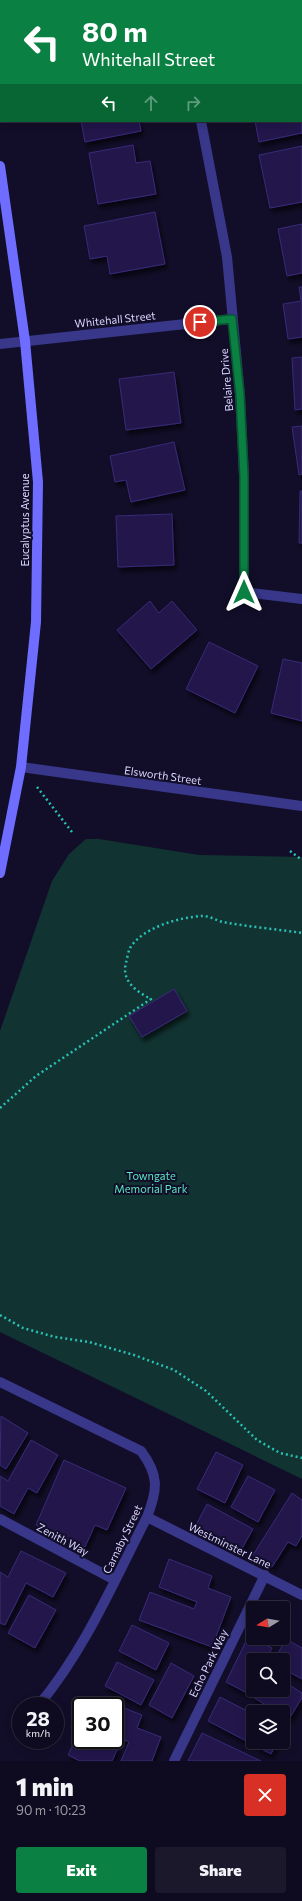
<!DOCTYPE html>
<html lang="en">
<head>
<meta charset="utf-8">
<style>
	body { margin:0; font-family:Commissioner,sans-serif; background:#1c182c; color:#f1f3f6; height:100vh; display:flex; flex-direction:column; font-size:15px; white-space:nowrap }
	* { box-sizing:border-box; margin:0 }
	p { font-size:13px; color:#9b9aa4 }
	.icon { flex:none; width:22px; height:22px; fill:none; stroke:currentColor; stroke-width:2; stroke-linecap:round; stroke-linejoin:round }
	.map { position:relative; height:1761px; overflow:hidden }
	.side { display:flex; flex-direction:column; background:#0e0a1f; flex:1 }
	.side>* { flex:none }
	.hud { position:absolute; left:0px; top:0px; width:302px; height:122px; box-shadow:0 2px 10px #0003,0 0 0 1px #2e2b3d; background:#0b8043; color:#fff; overflow:hidden }
	.needle { width:26px; rotate:259deg }
	.buttons { position:absolute; left:246px; top:1601px; display:grid; gap:8px }
	.buttons a { display:grid; place-items:center; width:44px; height:44px; border-radius:4px; background:#0e0a1f; box-shadow:0 2px 10px #0003,0 0 0 1px #2e2b3d; font-size:20px }
	.speed { position:absolute; left:12px; top:1697px; display:flex; gap:8px; font-size:20px; font-weight:700; text-align:center }
	.speed>* { display:grid; place-content:center; width:52px; height:52px; border-radius:50%; background:#0e0a1f; box-shadow:0 2px 10px #0003,0 0 0 1px #2e2b3d; line-height:1 }
	.speed small { font-size:10px; font-weight:400 }
	.speed .limit { border:2px solid #111; border-radius:6px; background:#fff; color:#111 }
	.pin { position:absolute; display:grid; place-items:center; width:34px; height:34px; color:#fff; margin:-17px; border:2px solid #fff; border-radius:50%; box-shadow:0 1px 4px #0007 }
	.me { position:absolute; width:44px; margin:-22px; rotate:0deg; stroke-linejoin:round; filter:drop-shadow(0 0 3px #0008) }
	.turn { display:flex; align-items:center; gap:14px; height:84px; padding:0 16px; font-size:18px }
	.turn .icon { width:52px; height:52px; stroke-width:2.5 }
	.turn b { display:block; font-size:28px; line-height:34px }
	.lanes { display:flex; align-items:center; height:38px; padding:0 16px; background:#0003; justify-content:center; gap:20px; direction:ltr }
	.lanes .off { opacity:.35 }
	.round { display:grid; place-items:center; flex:none; width:42px; height:42px; border-radius:4px; background:#1c182c }
	.headline { display:flex; align-items:center; justify-content:space-between; height:68px; padding:0 16px }
	h1 { font-size:24px; font-weight:800; line-height:30px }
	.action { display:flex; gap:8px; margin-top:auto; padding:8px 16px }
	.action a { flex:1; height:46px; border-radius:4px; background:#0b8043; color:#fff; font-size:16px; font-weight:800; line-height:46px; text-align:center }
	.action a+a { background:#1c182c; color:#f1f3f6 }
	.map>svg:first-child { display:block }
</style>
</head>
<body>
<div class="map">
<svg width="302" height="1761" viewBox="0 0 302 1761">
	<defs>
		<filter id="shadow"><feDropShadow dx="2.5" dy="4.5" stdDeviation="2" flood-color="#0009"/></filter>
	</defs>
	<rect width="100%" height="100%" fill="#120e29"/>
	<!-- green -->
	<path fill="#113331" d="M86,839h13l100,16 103,2v622l-302,-147v-301l52,-150 17,-27z"/>
	<!-- building -->
	<path fill="#22194b" stroke="#382a78" filter="url(#shadow)" d="M58,0h56l-55,1z
		M246,0h44l-44,1z
		M301,81l1,52 -43,9 -4,-21h46z
		M81,121h58l2,10 -56,11z
		M133,145l3,18 14,-2 6,33 -58,10 -9,-51z
		M302,146v56l-32,6 -11,-53z
		M155,212l10,52 -55,10 -3,-18 -17,3 -6,-33z
		M302,224v49l-15,3 -9,-47z
		M299,287h3v50l-14,2 -5,-35 18,-3z
		M302,357v52l-7,1 -3,-52z
		M174,372l7,51 -55,7 -7,-51z
		M302,426v48l-3,1 -7,-48z
		M174,442l11,48 -54,12 -5,-22 -11,2 -5,-26z
		M300,491h2v52h-3z
		M172,514l2,51 -56,2 -2,-51z
		M150,601l9,12 13,-12 25,29 -46,39 -34,-39z
		M209,642l49,24 -23,47 -49,-24z
		M283,659l19,4v58l-31,-8z
		M174,989l13,22 -45,26 -13,-21z
		M1,1416l27,17 -22,36 -6,-4z
		M31,1440l27,15 -21,38 -9,-5 -14,26 -14,-8v-30l8,5z
		M216,1452l27,13 -18,38 -28,-14z
		M64,1460l62,28 -19,42 -12,-5 -10,22 -49,-22z
		M248,1476l27,14 -17,32 -27,-15z
		M292,1493l10,7v36l-6,10 -8,-4 -16,25 -19,-12z
		M207,1504l46,25 -13,23 -45,-25z
		M21,1551l45,22 -13,24 -27,-14 -21,42 -5,-2v-51l8,5z
		M169,1559l43,17 -4,12 23,9 -19,50 -73,-27 11,-28 44,17 3,-7 -38,-15z
		M29,1595l27,15 -21,38 -27,-15z
		M132,1625l37,18 -13,27 -37,-19z
		M248,1637l24,11 -6,12h-13v26l-4,8 -23,-12z
		M286,1639l16,9v31l-19,-10v-9h-9z
		M117,1662l37,18 -13,25 -36,-19z
		M171,1663l23,13 -22,42 -23,-13z
		M283,1681l19,12v5l-13,21 -6,-3v-4h-6l-24,-15 5,-7h25z
		M220,1697l33,17v28h24l-6,12 -63,-33z
		M101,1699l41,16 -5,13 24,9 -9,24h-31l8,-19 -14,-6v-30h-17z
		M80,1730l1,10h21l16,8 -6,13h-32l-12,-6z
		M202,1733l59,28h-73z"/>
	<g fill="none" stroke-linecap="round" stroke-linejoin="round">
		<!-- path -->
		<path stroke="#28c1b5" stroke-width="2.5" stroke-dasharray="2 3" stroke-linecap="butt" d="M37,787l35,45
			M290,851l12,9
			M0,1108l36,-32 115,-77c-14,-7 -30,-18 -25,-36 1,-4 2,-11 4,-15 13,-21 50,-31 73,-32 7,0 14,5 20,6 26,5 53,7 79,11
			M0,1315l23,13 32,9 34,5 45,13 40,15 32,21 51,49 23,13 22,5"/>
		<!-- street -->
		<path stroke="#38378a" stroke-width="10" d="M178,0v1
			M201,121l26,136 13,138 4,81v116l58,7
			M0,344l232,-25
			M21,767l281,39
			M0,1382l141,69c18,24 17,38 6,66 -33,64 -62,133 -109,189
			M147,1517l155,78
			M0,1519l115,61
			M20,1728l1,-1
			M174,1761l91,-186"/>
		<!-- secondary -->
		<path stroke="#6e6dff" stroke-width="10" d="M0,166l25,175 13,141 -2,140 -15,145 -21,106"/>
	</g>
	<g fill="none" stroke-linecap="round" stroke-linejoin="round">
		<defs>
			<path id="route" d="M200,322l32,-3 8,76 4,81v116"/>
		</defs>
		<!-- route casing -->
		<use href="#route" stroke="#07532c" stroke-width="10"/>
		<!-- route -->
		<use href="#route" stroke="#0b8043" stroke-width="7"/>
	</g>
	<g text-anchor="middle" dominant-baseline="central" stroke-width="4" stroke-linejoin="round" paint-order="stroke">
		<!-- street labels -->
		<g font-size="11" fill="#dad6ff" stroke="#120e29">
			<text transform="translate(115 319) rotate(-6)">Whitehall Street</text>
			<text transform="translate(226 380) rotate(-95)">Belaire Drive</text>
			<text transform="translate(24 520) rotate(-90)">Eucalyptus Avenue</text>
			<text transform="translate(163 775) rotate(8)">Elsworth Street</text>
			<text transform="translate(63 1539) rotate(28)">Zenith Way</text>
			<text transform="translate(122 1539) rotate(-64)">Carnaby Street</text>
			<text transform="translate(230 1545) rotate(26)">Westminster Lane</text>
			<text transform="translate(208 1663) rotate(-64)">Echo Park Way</text>
		</g>
		<!-- park labels -->
		<g font-size="11" fill="#5ae7c1" stroke="#120e29">
			<text x="151" y="1175">Towngate<tspan x="151" dy="13">Memorial Park</tspan></text>
		</g>
	</g>
</svg>
<div class="buttons">
<a><svg class="needle" viewBox="-14 -14 28 28"><path d="M0-13l5 13h-10z" fill="#e53935"/><path d="M0 13l5-13h-10z" fill="#9b9aa4"/></svg></a>
<a><svg class="icon" aria-label="search" viewBox="0 0 24 24"><circle cx="10" cy="10" r="6"/><path d="M15 15l6 6"/></svg></a>
<a><svg class="icon" aria-label="layers" viewBox="0 0 24 24"><path d="M12 4l9 5-9 5-9-5zM3 14l9 5 9-5"/></svg></a>
</div>
<div class="speed"><div>28<small>km/h</small></div><div class="limit">30</div></div>
<div class="pin" style="left:200px;top:322px;background:#d93025"><svg class="icon" aria-label="arrive" viewBox="0 0 24 24"><path d="M6 21V4h12l-3 4 3 4H6"/></svg></div>
<svg class="me" style="left:244px;top:592px" viewBox="-20 -20 40 40"><path d="M0-17L14 15 0 8-14 15z" fill="#0b8043" stroke="#fff" stroke-width="4"/></svg>
<div class="hud">
<div class="turn"><svg class="icon" aria-label="left" viewBox="0 0 24 24"><path d="M17 20v-9H6M10 6l-5 5 5 5"/></svg><div><b>80 m</b>Whitehall Street</div></div>
<div class="lanes"><svg class="icon" aria-label="left" viewBox="0 0 24 24"><path d="M17 20v-9H6M10 6l-5 5 5 5"/></svg><svg class="icon off" aria-label="ahead" viewBox="0 0 24 24"><path d="M12 20V5M6 11l6-6 6 6"/></svg><svg class="icon off" aria-label="right" viewBox="0 0 24 24"><path d="M7 20v-9h11M14 6l5 5-5 5"/></svg></div>
</div>
</div>
<section class="side">
<div class="headline"><div><h1>1 min</h1><p>90 m · 10:23</p></div><a class="round" style="background:#d93025;color:#fff"><svg class="icon" aria-label="close" viewBox="0 0 24 24"><path d="M6 6l12 12M18 6L6 18"/></svg></a></div>
<div class="action"><a>Exit</a><a>Share</a></div>
</section>
</body>
</html>
